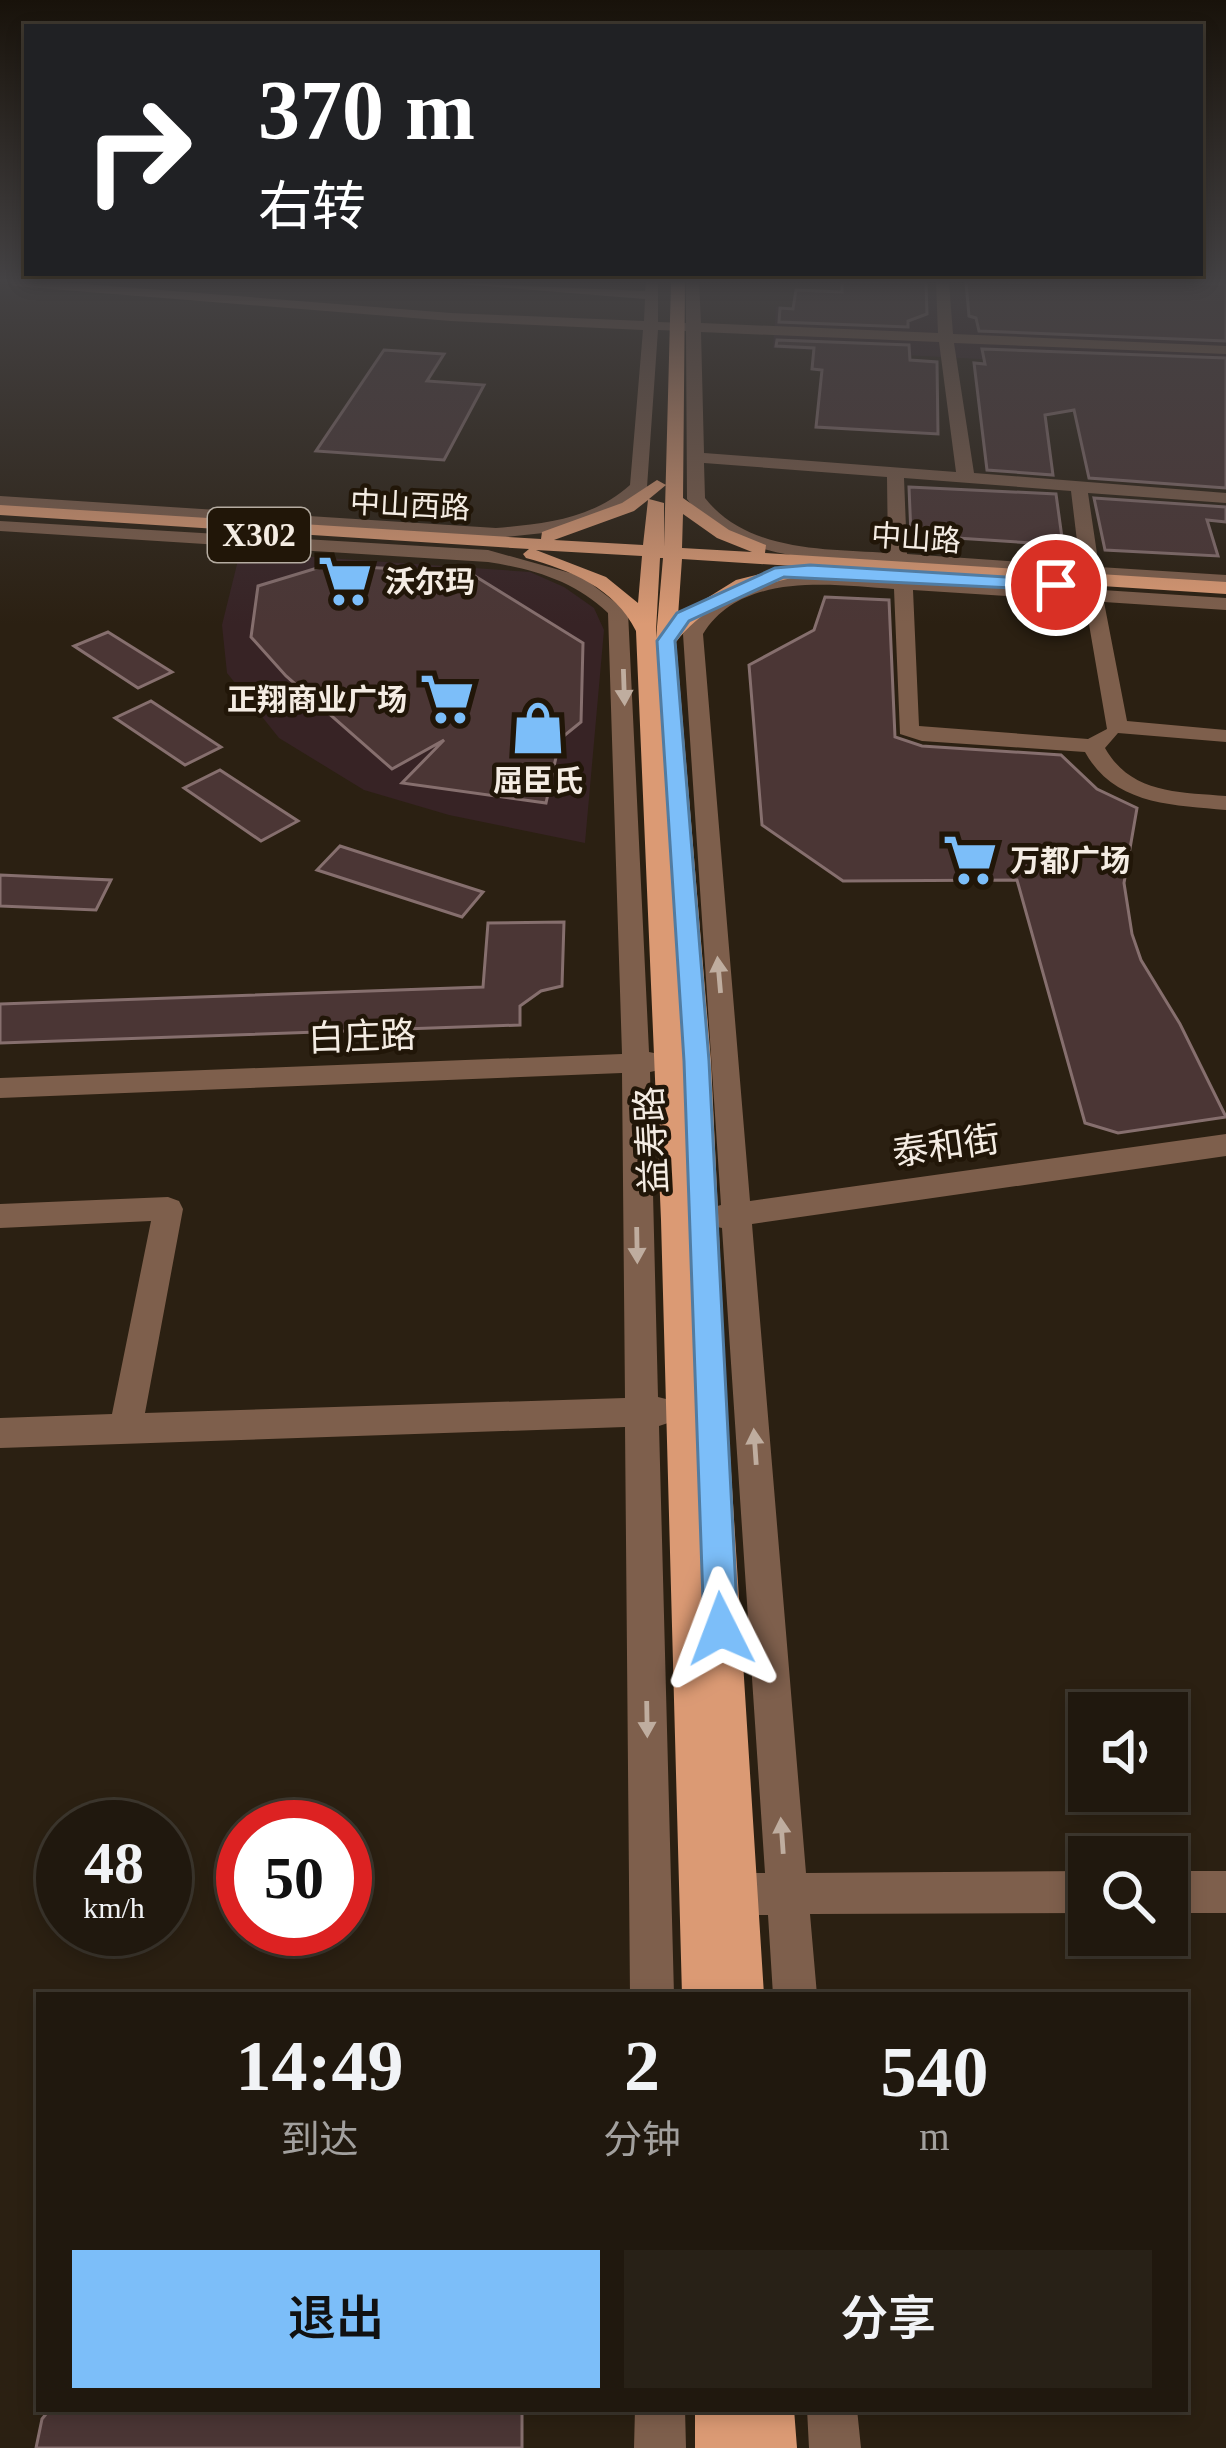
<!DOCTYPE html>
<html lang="zh">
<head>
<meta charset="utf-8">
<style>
	body { margin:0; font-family:"Times New Roman","Noto Sans SC",serif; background:#282117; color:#f1f3f6; height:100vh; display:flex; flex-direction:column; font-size:45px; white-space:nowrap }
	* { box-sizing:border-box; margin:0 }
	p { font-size:39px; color:#a2a09e }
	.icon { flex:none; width:66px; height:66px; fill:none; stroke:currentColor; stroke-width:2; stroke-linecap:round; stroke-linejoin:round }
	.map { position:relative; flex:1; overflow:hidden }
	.panel { position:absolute; left:36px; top:1992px; width:1152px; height:420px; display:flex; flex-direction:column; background:#20180e; border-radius:0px; box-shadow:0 6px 18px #0003,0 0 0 3px #3d372e }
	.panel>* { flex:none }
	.guide { position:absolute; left:24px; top:24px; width:1179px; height:252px; border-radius:0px; box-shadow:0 6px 18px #0003,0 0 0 3px #3d372e; background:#202124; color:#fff; overflow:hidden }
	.buttons { position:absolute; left:1068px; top:1692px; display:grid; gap:24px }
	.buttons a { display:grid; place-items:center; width:120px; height:120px; border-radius:0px; background:#20180e; box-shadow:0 6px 18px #0003,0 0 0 3px #3d372e; font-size:60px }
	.speed { position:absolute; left:36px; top:1800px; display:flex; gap:24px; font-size:60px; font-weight:700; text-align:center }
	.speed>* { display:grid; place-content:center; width:156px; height:156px; border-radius:50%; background:#20180e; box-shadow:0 6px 18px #0003,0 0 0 3px #3d372e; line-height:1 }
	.speed small { font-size:30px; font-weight:400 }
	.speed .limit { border:18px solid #d22; background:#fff; color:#111 }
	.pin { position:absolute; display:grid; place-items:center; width:102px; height:102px; color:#fff; margin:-51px; border:6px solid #fff; border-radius:50%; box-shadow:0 3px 12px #0007 }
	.me { position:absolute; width:132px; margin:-66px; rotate:357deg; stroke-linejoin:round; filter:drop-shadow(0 0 9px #0008) }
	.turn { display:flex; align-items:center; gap:42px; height:252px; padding:0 36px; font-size:54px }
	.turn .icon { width:156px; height:156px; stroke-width:2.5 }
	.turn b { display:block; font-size:84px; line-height:102px }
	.eta { display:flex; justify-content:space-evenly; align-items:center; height:204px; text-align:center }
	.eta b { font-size:72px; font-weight:600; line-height:84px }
	.cta { display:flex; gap:24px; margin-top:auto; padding:24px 36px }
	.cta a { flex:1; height:138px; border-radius:0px; background:#7cbef9; color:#111; font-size:48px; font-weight:600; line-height:138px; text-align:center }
	.cta a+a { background:#282117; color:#f1f3f6 }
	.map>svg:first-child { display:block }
</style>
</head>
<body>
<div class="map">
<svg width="1226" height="2448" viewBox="0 0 1226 2448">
	<rect width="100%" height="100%" fill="#2b2012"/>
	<!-- commercial -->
	<path fill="#372325" d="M957,290l269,33v49l-453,-24 3,-41 121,6 1,-21z
		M240,552l290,20 34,15 30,21 10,22 -19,213 -136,-28 -85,-25 -85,-52 -52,-65 -5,-48z"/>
	<!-- building -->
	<path fill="#4b3635" stroke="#866f6e" stroke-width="3" d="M842,282h84l1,32 -19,7v6l-129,-5 1,-14 13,1 3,-19 46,2z
		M966,282l260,2v57l-247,-10 -3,-13 -7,-2z
		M777,340l132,5 1,15 27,2 1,72 -122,-7 6,-57 -10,-1 2,-21 -38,-2z
		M982,349l244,9v130l-137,-10 -15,-68 -29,5 8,60 -66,-5 -13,-107 11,1z
		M384,350l60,4 -17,27 57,4 -40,75 -128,-9z
		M909,487l147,7 7,51 -152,-10z
		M1094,498l132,9v15l-19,-2 11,36 -113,-6z
		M327,565l143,8 113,70 -2,79 -21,17 -14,64 -144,-20 42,-43 -52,29 -106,-93 -35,-39 7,-51z
		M825,597l64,3 6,137 27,9 139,9 36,34 40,19 -13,75 8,51 9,26 39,64 46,93 -108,16 -33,-10 -68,-243 -174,1 -81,-56 -13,-160 65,-35z
		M108,632l64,40 -34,16 -64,-42z
		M151,701l70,46 -36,18 -70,-47z
		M220,770l78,51 -37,20 -77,-53z
		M340,846l143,46 -21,25 -145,-47z
		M0,875l111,5 -15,30 -96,-4z
		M564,922l-2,64 -21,5 -21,15v19l-520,18v-39l483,-17 5,-64z
		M50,2409h472v39h-486l6,-29z"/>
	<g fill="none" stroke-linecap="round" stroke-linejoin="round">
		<!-- minor -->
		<path fill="#7e5f4c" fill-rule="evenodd" d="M8,282h51l392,31 193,8 1,-22 -211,-17 211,9 1,-9h12v40l28,1v-41h13l2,41 237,10 -2,-51h13l4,52 273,12v8l-272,-11 20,130 252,20v10l-138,-10 11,74 127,8v12l-126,-9 -4,5 6,7 124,8v12l-122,-8 23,119 99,9v12l-108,-9 -13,15c26,46 74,44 121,48v14c-54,-5 -112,-5 -141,-58l-163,-11 -22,-7 -6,-145c-62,-4 -152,-18 -191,45l47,567 476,-67v22l-474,68 54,649 283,-2v42l-279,1 7,81h-44l-5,-80h-33l-15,-6 -6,-15 6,-15 15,-6h30l-43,-645 -15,-3 -4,-8 4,-8 14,-4 -38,-571c46,-71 138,-61 211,-57l2,-5 -7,-8c-71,-5 -156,-3 -202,-65l-1,-168 -28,-1 -11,157 -17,16 -33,18 -44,11 -57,6 -496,-32v-10l496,32c48,-4 96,-9 134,-43l13,-155 -192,-9 -437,-35zM701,332l238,10 17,130 -252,-19zM704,463l183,14 1,76c-62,-4 -141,-1 -183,-55zM904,478l167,13 9,75 -173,-12zM907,565l174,12 6,7 -4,5 -170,-10zM913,590l172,11 22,128 -19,10 -169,-13z
			M0,521l488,29 93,26 47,36 21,440 15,3 4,7 -4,7 -14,3 8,325 16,4 5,10 -5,10 -15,5 15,569h-44l-5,-568 -625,21v-30l112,-4 39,-193 -151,7v-24l168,-7 11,4 4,8 -38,204 480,-15 -3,-325 -622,25v-20l622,-24 -14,-441c-33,-32 -75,-44 -120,-51l-488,-31z
			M1167,1871h59v42h-59z
			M635,2409h50l1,39h-52z
			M807,2409h50l4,39h-52z"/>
		<!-- major -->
		<path fill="#db9a74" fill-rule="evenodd" d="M671,282h14l-2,216 46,32 37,15 -1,8 461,29v12l-423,-27 2,8c-51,11 -95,24 -129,67l35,419 16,347 37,587h-82l-21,-775 -25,-589c-21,-43 -66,-61 -110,-73l-3,-4 6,-5 -529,-34v-10l541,34 1,-7 80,-29 35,-23 9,5 -17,14 15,4v44zM648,500l-5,45 -89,-5 80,-29zM683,514l34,24 35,14 -70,-4zM536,550l106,6 -4,47 -32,-26zM660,558h3l-7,80v-7zM682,559l111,7 -57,14 -58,36z
			M695,2409h99l3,39h-102z"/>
	</g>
	<!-- one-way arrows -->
	<defs><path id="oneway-solid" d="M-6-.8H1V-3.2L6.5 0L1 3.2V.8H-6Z" transform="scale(3)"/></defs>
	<g fill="#bfad9f">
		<use href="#oneway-solid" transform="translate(624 687) rotate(88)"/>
		<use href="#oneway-solid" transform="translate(719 975) rotate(-95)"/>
		<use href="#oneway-solid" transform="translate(637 1245) rotate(89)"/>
		<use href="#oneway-solid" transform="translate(755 1447) rotate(-94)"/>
		<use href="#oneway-solid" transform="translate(647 1719) rotate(89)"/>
		<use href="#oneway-solid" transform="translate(782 1836) rotate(-94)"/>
	</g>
	<!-- sky -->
	<linearGradient id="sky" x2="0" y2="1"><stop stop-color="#18120a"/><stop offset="0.45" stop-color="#444244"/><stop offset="1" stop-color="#444244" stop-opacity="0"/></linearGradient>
	<rect width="1226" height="624" fill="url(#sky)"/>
	<!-- route -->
	<path fill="#7cbef9" stroke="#517ca2" stroke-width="3" d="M810,565l246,15 9,5 -9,5 -272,-13 -95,44 -14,20 34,420 29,568 -5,12 -12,5 -12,-5 -5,-12 -20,-568 -27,-420 20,-28 98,-45z"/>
	<!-- icons -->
	<defs>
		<symbol id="supermarket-bare" viewBox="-9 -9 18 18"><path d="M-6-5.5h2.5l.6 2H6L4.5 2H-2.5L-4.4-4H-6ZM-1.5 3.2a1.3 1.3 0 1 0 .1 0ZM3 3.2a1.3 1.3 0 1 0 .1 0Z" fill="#7cbef9" stroke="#211608" stroke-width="2.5" paint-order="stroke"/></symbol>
		<symbol id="shop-bare" viewBox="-9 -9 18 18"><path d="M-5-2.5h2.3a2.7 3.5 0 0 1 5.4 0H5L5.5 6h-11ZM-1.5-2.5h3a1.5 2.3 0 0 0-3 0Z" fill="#7cbef9" stroke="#211608" stroke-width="2.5" paint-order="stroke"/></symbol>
	</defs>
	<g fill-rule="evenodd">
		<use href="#supermarket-bare" x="307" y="543" width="76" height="76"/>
		<use href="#supermarket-bare" x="409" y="661" width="76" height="76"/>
		<use href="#shop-bare" x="500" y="690" width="76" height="76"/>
		<use href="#supermarket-bare" x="932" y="822" width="76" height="76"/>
	</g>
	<g text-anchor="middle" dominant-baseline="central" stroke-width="9" stroke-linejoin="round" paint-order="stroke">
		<!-- far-street labels -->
		<g font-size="30" fill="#f4ece3" stroke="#211608">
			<text transform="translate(410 505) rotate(3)">中山西路</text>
			<text transform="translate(916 538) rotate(4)">中山路</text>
		</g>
		<!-- far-poi labels -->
		<g font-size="30" font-weight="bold" fill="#f4ece3" stroke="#211608" text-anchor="start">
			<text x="385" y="581">沃尔玛</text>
			<text x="407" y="699" text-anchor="end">正翔商业广场</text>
			<text x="538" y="780" text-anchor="middle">屈臣氏</text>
			<text x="1010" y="860">万都广场</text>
		</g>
		<!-- shield labels -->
		<rect fill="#211608" stroke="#b5aca1" stroke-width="3" x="208" y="508" width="102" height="54" rx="9"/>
		<g font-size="33" font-weight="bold" fill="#f4ece3">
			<text x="259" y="535">X302</text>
		</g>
		<!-- street labels -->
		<g font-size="36" fill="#f4ece3" stroke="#211608">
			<text transform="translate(362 1037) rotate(-2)">白庄路</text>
			<text transform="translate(652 1140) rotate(-93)">益寿路</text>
			<text transform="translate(946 1146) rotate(-8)">泰和街</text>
		</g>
	</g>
</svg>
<div class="buttons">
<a><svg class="icon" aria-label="sound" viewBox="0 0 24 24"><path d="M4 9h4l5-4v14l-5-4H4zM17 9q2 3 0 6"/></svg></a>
<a><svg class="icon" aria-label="search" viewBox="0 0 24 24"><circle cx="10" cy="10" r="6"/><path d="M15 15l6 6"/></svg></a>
</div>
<div class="speed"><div>48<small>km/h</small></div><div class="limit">50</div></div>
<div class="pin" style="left:1056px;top:585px;background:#d93025"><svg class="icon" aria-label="arrive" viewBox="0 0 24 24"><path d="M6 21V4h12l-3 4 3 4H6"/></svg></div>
<svg class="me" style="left:721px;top:1629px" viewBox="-20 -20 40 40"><path d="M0-17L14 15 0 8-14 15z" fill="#7cbef9" stroke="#fff" stroke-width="4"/></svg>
<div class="guide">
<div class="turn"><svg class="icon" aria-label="right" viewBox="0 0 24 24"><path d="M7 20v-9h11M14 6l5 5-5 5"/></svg><div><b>370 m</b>右转</div></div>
</div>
<section class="panel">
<div class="eta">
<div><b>14:49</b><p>到达</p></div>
<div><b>2</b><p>分钟</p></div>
<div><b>540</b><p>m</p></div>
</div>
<div class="cta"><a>退出</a><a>分享</a></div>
</section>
</div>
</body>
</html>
